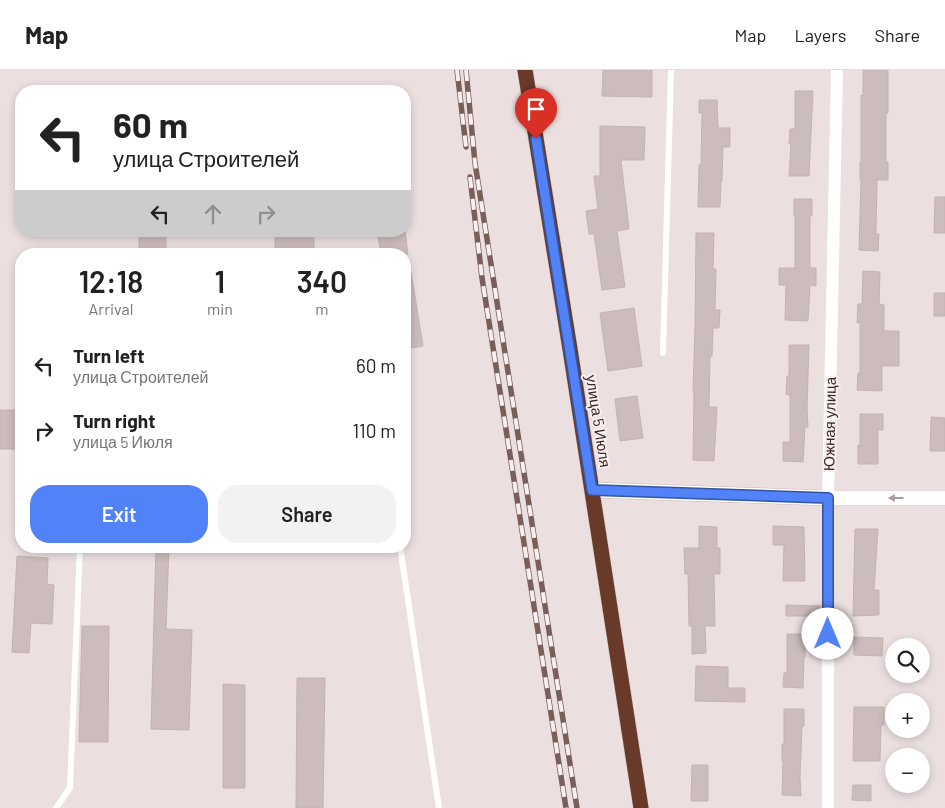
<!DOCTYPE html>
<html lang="en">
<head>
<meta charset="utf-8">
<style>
	body { margin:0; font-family:Barlow,sans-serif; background:#f2f2f2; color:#222; height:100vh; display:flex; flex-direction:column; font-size:19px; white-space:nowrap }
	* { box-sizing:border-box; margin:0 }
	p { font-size:16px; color:#767676 }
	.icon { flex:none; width:28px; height:28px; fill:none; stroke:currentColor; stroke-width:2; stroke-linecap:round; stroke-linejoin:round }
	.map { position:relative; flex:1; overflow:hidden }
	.drawer { position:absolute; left:15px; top:178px; width:396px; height:305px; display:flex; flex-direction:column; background:#fff; border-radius:20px; box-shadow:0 2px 8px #0003 }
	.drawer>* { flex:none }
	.hud { position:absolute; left:15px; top:15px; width:396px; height:152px; border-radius:20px; box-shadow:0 2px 8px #0003; background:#fff; color:#222; overflow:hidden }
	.fabs { position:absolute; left:885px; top:568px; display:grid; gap:10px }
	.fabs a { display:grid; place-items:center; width:45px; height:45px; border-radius:50%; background:#fff; box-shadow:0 2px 8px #0003; font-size:25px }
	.pin { position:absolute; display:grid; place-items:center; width:42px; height:42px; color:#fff; margin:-51px -21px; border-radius:50% 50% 50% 0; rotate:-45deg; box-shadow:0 0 5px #0007 }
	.pin .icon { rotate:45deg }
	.me { position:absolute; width:55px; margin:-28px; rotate:0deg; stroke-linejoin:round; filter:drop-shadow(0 0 4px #0008) }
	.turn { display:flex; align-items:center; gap:18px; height:105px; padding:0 15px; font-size:22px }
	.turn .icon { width:65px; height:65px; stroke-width:2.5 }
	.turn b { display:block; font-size:35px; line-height:42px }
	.lanes { display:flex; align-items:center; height:48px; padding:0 15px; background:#0003; justify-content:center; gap:25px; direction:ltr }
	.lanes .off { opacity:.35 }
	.eta { display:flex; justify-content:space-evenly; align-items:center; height:85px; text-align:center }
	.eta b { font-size:30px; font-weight:600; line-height:35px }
	.primary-button { display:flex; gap:10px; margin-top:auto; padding:10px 15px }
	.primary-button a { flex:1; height:58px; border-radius:20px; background:#5182f8; color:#fff; font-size:20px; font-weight:600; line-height:58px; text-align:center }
	.primary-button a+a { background:#f2f2f2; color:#222 }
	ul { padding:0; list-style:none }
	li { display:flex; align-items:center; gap:15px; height:65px; padding:0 15px }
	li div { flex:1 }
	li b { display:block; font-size:19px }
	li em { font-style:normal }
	header { display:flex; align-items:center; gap:30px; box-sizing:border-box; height:70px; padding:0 25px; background:#fff; border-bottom:1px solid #e0e0e0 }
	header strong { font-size:24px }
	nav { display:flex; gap:28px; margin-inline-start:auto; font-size:18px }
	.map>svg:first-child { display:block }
</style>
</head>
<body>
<header>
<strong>Map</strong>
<nav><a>Map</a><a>Layers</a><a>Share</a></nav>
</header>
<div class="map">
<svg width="945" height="738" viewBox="0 0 945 738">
	<rect width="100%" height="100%" fill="#ebe0df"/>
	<!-- building -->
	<path fill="#ccbcbc" stroke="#c5b3b2" d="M603,0h49v27l-50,-1z
		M863,0h25v43h-2v49h2v18h-11l-1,54h3l-1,17 -19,-1 2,-70h-1v-18h1v-67l2,1z
		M795,21h18l-4,85h-20l2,-32h-2l1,-15h5z
		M699,30h18l1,28h12v19h-7l-1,34h-1l-1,26h-22l1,-42h2l1,-52h-3z
		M600,56l45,1 -1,33h-23l8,69 -12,2 8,56 -23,3 -8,-56h-5l-3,-23 12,-2 -4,-33h6z
		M935,127h10v36h-11z
		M794,129h18v17h-2v52h6v18l-6,-1 -2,36 -23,-1 1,-35h-7v-17h16v-52h-1z
		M139,161h27v23h-27z
		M275,161h39v23h-39z
		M377,161h28l3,23h-27z
		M696,163h18l-1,36h3l-1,41h5l-1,18h-6l-1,28h-2l-1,51h8l-3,54 -21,-1 1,-68h-1l2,-65z
		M863,201l17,1 -1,32 5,1v26h15v35h-17v25l-25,-1 1,-17h2v-50h-3l1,-19h4z
		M411,202l12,74 -18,3v-76z
		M934,223h11v23h-11z
		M634,238l8,58 -34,5 -8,-58z
		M789,275h20l-2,63 1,19h-3l-2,35 -20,-1v-19h7v-47l-4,-1 1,-18h2z
		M637,326l6,42 -23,3 -5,-42z
		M0,340h21v39h-21z
		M860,344h23v16h-5v34h-20v-19l2,1z
		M931,347l14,1v33h-15z
		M699,456l18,1v21h3v26h-6l1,52h-10l1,27 -14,1v-28h-3l-1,-52h-3l-1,-26h15z
		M773,456l31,1 1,54h-22l1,-36h-11z
		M855,459h23l-4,61h5v25l-26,1z
		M156,476h13l-3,83 26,1 -3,100 -38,-1z
		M17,486l31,2 -1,26 7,1 -2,39 -21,-1 -2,30 -17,-1z
		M786,535l34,1v10h-34z
		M82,556h27l-1,116h-29z
		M787,564h17v7h1v16h-1l-1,31 -20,-1 1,-14h3z
		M854,567l29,1 -1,18 -28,-1z
		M696,596l32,1v21h17v14l-50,-1z
		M297,608h28l-2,130h-27z
		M223,614l22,1v103h-22z
		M854,637h30v18h-3l-1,36h-27z
		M784,639h20v17h-2l-2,52 1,18 -19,-1 1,-33 -1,-1v-17h2z
		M692,695h16v36h-17z
		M853,715h18v16l-19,-1z"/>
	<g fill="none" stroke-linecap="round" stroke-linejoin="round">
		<defs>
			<path id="secondary" d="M592,420l236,8h117"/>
			<path id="highway" d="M525,0l45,279 71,459"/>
		</defs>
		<!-- secondary casing -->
		<use href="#secondary" stroke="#cbb5b2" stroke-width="16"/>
		<!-- highway casing -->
		<use href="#highway" stroke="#c4bebc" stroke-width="16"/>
		<!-- lane -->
		<path stroke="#fff" stroke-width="6" d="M663,283l8,-283
			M400,476l39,262
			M56,738l14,-20 10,-242"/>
		<!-- street -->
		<path stroke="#fff" stroke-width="12" d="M828,738v-310l9,-428"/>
		<!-- secondary -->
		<use href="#secondary" stroke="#fff" stroke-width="15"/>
		<!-- highway -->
		<use href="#highway" stroke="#693a2a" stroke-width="15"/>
		<defs>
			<path id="rail" d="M457,0l9,77
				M466,0l9,93 102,645
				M470,107l12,101 84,530"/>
		</defs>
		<!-- rail casing -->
		<use href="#rail" stroke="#785f5a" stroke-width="5.5"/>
		<!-- rail -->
		<use href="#rail" stroke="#f8f0f0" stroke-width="4" stroke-dasharray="11" stroke-linecap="butt"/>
	</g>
	<!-- one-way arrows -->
	<defs><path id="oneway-solid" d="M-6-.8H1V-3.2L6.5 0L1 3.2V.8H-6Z" transform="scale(1.25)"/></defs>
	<use fill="#a79d9b" href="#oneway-solid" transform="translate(896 428) rotate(-180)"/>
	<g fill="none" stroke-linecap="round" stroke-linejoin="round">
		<defs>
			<path id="route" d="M536,69l56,351 236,8v136"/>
		</defs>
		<!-- route casing -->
		<use href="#route" stroke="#3554a1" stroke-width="12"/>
		<!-- route -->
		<use href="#route" stroke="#5182f8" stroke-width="9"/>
	</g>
	<g text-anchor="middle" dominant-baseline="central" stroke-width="4" stroke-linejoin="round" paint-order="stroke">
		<!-- street labels -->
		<g font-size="15" fill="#3c2520" stroke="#f8f0f0">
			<text transform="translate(599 351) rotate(81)">улица 5 Июля</text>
			<text transform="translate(829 354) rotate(-89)">Южная улица</text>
		</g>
	</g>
</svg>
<div class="fabs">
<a><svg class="icon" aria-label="search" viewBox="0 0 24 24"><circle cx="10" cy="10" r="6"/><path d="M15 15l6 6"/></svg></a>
<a>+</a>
<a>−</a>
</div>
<div class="pin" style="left:536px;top:69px;background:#d93025"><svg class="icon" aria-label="arrive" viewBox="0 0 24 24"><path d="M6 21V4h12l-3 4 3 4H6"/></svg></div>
<svg class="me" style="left:828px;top:564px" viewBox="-20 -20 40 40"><circle r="19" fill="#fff"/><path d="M0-13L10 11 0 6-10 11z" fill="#5182f8"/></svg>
<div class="hud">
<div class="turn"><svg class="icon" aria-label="left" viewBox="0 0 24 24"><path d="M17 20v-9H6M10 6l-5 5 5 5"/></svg><div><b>60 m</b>улица Строителей</div></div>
<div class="lanes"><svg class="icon" aria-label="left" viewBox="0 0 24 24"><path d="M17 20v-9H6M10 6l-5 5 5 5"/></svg><svg class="icon off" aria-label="ahead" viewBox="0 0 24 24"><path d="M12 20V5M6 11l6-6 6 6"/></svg><svg class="icon off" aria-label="right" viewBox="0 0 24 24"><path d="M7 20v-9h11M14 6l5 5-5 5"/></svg></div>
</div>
<section class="drawer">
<div class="eta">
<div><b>12:18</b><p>Arrival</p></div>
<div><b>1</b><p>min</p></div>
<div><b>340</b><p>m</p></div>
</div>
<ul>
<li><svg class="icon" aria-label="left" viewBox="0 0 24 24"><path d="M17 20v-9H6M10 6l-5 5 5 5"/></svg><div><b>Turn left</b><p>улица Строителей</p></div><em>60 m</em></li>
<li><svg class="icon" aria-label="right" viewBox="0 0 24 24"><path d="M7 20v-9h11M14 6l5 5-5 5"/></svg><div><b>Turn right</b><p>улица 5 Июля</p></div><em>110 m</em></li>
</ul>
<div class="primary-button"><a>Exit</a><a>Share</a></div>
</section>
</div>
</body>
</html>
